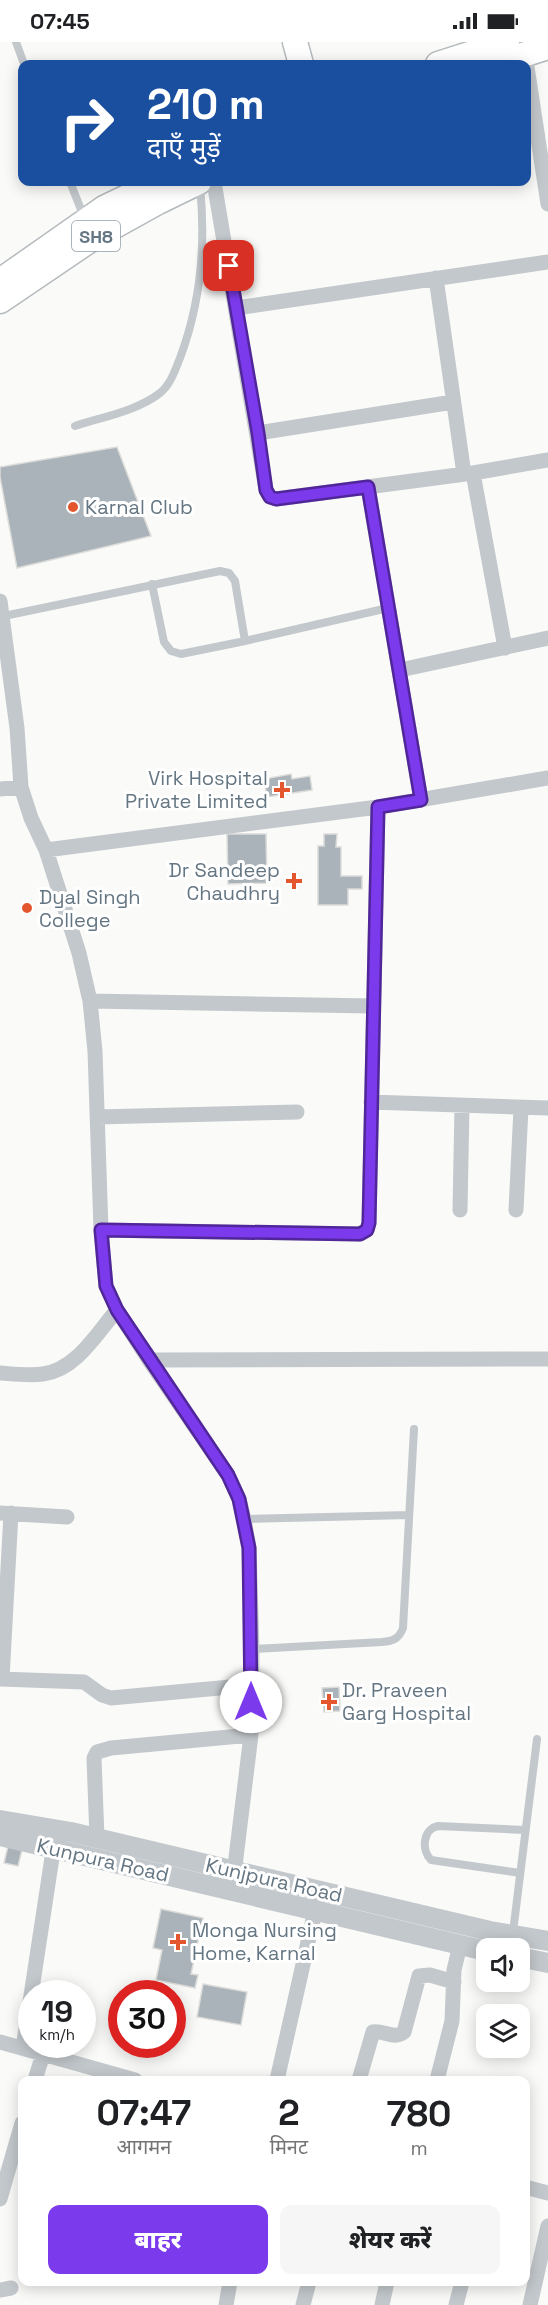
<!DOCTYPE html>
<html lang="hi">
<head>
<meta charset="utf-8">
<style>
	body { margin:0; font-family:"Space Grotesk","Noto Sans Devanagari",sans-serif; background:#f6f6f6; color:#202124; height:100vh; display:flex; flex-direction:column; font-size:22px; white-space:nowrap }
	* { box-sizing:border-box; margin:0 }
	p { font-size:20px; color:#757577 }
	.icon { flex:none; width:33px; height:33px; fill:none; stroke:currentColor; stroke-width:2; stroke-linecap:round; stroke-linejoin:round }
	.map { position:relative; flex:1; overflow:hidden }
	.drawer { position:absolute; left:18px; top:2034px; width:512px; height:210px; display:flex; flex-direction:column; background:#fff; border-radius:12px; box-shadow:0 3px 15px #0003 }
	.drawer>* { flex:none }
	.banner { position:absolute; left:18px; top:18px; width:513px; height:126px; border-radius:12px; box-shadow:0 3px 15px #0003; background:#1a4fa0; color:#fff; overflow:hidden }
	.tools { position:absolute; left:476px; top:1896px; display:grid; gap:12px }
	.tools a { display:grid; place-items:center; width:54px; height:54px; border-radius:12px; background:#fff; box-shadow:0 3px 15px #0003; font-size:30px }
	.speed { position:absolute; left:18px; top:1938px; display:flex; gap:12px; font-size:30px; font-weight:700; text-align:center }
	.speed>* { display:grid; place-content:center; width:78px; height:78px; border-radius:50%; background:#fff; box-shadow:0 3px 15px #0003; line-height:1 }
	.speed small { font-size:15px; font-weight:400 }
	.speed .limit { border:9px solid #d22; background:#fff; color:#111 }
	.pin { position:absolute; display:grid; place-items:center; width:51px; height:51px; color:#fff; margin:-26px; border-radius:12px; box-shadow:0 3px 9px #0006 }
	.me { position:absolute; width:66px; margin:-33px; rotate:0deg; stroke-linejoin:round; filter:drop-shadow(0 0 4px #0008) }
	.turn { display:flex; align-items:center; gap:21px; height:126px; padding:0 30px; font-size:27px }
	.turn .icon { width:78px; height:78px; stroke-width:2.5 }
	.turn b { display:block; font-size:42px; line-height:51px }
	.eta { display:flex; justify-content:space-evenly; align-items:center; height:102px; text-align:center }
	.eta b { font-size:36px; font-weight:800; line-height:42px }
	.cta { display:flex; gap:12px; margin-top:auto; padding:12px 30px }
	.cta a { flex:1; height:69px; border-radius:12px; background:#7c3aed; color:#fff; font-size:24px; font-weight:800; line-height:69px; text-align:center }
	.cta a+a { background:#f6f6f6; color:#202124 }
	.status { display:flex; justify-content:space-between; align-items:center; height:42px; padding:0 30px; background:#fff; direction:ltr }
	.status svg { height:16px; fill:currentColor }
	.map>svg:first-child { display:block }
</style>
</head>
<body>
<div class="status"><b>07:45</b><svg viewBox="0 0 49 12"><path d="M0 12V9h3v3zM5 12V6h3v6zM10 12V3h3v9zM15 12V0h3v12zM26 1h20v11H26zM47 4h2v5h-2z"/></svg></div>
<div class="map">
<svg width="548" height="2263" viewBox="0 0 548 2263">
	<rect width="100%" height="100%" fill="#fafaf8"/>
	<!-- building -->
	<path fill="#aab3b9" stroke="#dcdcda" stroke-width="1.5" d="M117,405l34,89 -134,32 -17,-91v-10z
		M291,732l1,5 18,-3 2,14 -45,7 -3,-18z
		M227,792h39l1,49 -39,1z
		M324,792h13l-1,13h5v29h21v13h-14v16h-30v-59h6z
		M339,1645l1,24 -16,1 -2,-24z
		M8,1804l14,4 -4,16 -14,-3z
		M161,1867l42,9 -12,56 7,1 -3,13 -39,-8 6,-30 -9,-2z
		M203,1942l44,8 -6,33 -44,-8z"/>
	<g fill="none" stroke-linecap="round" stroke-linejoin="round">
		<defs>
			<path id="primary" d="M295,0l6,22
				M438,22l69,-22
				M494,22l54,-17
				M0,239l104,-73 54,-26
				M0,259l93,-63 65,-36 41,-20"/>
		</defs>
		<!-- primary casing -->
		<use href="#primary" stroke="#b5babe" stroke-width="27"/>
		<!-- service -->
		<path stroke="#c3c8cc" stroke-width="8" d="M16,0l8,22
			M70,140l14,35
			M75,384c27,-9 62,-15 85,-33 11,-9 15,-23 20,-35 21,-56 26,-113 20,-172
			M152,542l12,58 7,9 10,3 64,-13 143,-33
			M4,574l216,-45 9,2 6,8 10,60
			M244,1477l165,-4
			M252,1607l130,-7c11,-1 17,-3 21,-14l11,-199
			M520,1831l-89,-13c-10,-10 -8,-31 7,-34l87,4
			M511,1906l26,-209"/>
		<!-- minor -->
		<path stroke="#c3c8cc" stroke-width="15" d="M525,12l23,150
			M214,140l52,308 4,7 6,2 197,-26 75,-13
			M436,236l28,196
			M236,266l312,-46
			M258,391l195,-31
			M473,431l32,175
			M368,445l53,313
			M0,559l17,127 4,59 10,31 15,32 33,103 11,48 5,50 6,179 5,56 11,24 32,50 79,115 11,24 5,20 5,29 3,101 -1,86 -18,147
			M400,628l148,-32
			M0,747l21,-2
			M46,808l332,-43 170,-29
			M90,959l283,5
			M371,1060l177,6
			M97,1075l200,-5
			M460,1168l2,-104
			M516,1168l5,-102
			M101,1188l259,4 7,-4 2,-7 9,-416
			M149,1318l399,-1
			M0,1331c14,1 29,3 43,1 33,-4 54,-41 74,-64
			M0,1471l67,4
			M0,1637l84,3 18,13 9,3 141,-13
			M2,1637l9,-166
			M97,1796l-3,-80 3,-6 14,-4 140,-13
			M0,2000l135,38
			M23,2006l32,-210
			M35,2038l8,-26
			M277,2038l40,-178
			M359,2038l14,-48c11,-2 21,8 31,0l15,-56 11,-1 24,7
			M437,2038l15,-59 2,-51 6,-25
			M525,2145l23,6
			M0,2157l22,-76
			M0,2248l11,-2
			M226,2263l4,-23
			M303,2263l6,-23
			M382,2263l5,-23
			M456,2263l6,-23
			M530,2263l18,-79"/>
		<!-- tertiary -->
		<path stroke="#c3c8cc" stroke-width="20" d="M0,1778l71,12 419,99 58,10
			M0,1794l486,115
			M519,1915l29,6"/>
		<!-- primary -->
		<use href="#primary" stroke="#fff" stroke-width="24"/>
	</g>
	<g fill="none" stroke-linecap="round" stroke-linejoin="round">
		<defs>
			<path id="route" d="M229,224l29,167 8,57 4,7 6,2 92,-12 53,313 -43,7 -9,416 -2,7 -7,4 -259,-4 5,56 11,24 111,165 11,24 10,49 2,154"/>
		</defs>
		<!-- route casing -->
		<use href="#route" stroke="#51269a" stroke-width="15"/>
		<!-- route -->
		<use href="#route" stroke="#7c3aed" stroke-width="10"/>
	</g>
	<!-- markers -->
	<g fill="#e4572e" stroke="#fff" stroke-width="2">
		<circle cx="73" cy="465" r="6"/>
		<path d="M279 739h6v6h6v6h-6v6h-6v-6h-6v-6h6z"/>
		<path d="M291 830h6v6h6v6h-6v6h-6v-6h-6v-6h6z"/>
		<circle cx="27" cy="866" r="6"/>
		<path d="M326 1651h6v6h6v6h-6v6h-6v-6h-6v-6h6z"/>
		<path d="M175 1891h6v6h6v6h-6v6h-6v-6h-6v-6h6z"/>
	</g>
	<g text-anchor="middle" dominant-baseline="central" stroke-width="6" stroke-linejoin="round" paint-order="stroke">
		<!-- shield labels -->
		<rect fill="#fff" stroke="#939fa8" stroke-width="1.5" x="72" y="179" width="48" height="30" rx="4.5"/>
		<g font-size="18" font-weight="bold" fill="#657683">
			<text x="96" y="194">SH8</text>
		</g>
		<!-- poi labels -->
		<g font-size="20" fill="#657683" stroke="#fff" text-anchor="start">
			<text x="85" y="465">Karnal Club</text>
			<text x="268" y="736" text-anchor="end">Virk Hospital<tspan x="268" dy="23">Private Limited</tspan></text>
			<text x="280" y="828" text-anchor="end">Dr Sandeep<tspan x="280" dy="23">Chaudhry</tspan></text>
			<text x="39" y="855">Dyal Singh<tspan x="39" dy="23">College</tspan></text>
			<text x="342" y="1648">Dr. Praveen<tspan x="342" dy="23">Garg Hospital</tspan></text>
			<text x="192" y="1888">Monga Nursing<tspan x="192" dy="23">Home, Karnal</tspan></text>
		</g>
		<!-- street labels -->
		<g font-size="20" fill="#657683" stroke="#fff">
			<text transform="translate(103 1818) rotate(13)">Kunpura Road</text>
			<text transform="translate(274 1838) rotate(13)">Kunjpura Road</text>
		</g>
	</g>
</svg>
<div class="tools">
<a><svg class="icon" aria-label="sound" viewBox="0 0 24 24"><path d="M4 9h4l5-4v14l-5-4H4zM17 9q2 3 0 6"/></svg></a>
<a><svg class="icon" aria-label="layers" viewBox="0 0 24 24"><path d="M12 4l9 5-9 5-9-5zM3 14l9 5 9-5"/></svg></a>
</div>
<div class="speed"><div>19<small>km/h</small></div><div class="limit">30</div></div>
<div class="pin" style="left:229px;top:224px;background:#d93025"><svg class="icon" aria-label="arrive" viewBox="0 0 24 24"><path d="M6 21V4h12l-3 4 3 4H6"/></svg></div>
<svg class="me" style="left:251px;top:1660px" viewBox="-20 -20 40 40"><circle r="19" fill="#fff"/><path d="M0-13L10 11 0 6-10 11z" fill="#7c3aed"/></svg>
<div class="banner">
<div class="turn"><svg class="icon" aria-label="right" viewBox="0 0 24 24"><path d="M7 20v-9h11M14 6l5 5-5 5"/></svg><div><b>210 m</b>दाएँ मुड़ें</div></div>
</div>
<section class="drawer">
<div class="eta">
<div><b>07:47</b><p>आगमन</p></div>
<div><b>2</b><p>मिनट</p></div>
<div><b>780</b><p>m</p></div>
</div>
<div class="cta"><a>बाहर</a><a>शेयर करें</a></div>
</section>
</div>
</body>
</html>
